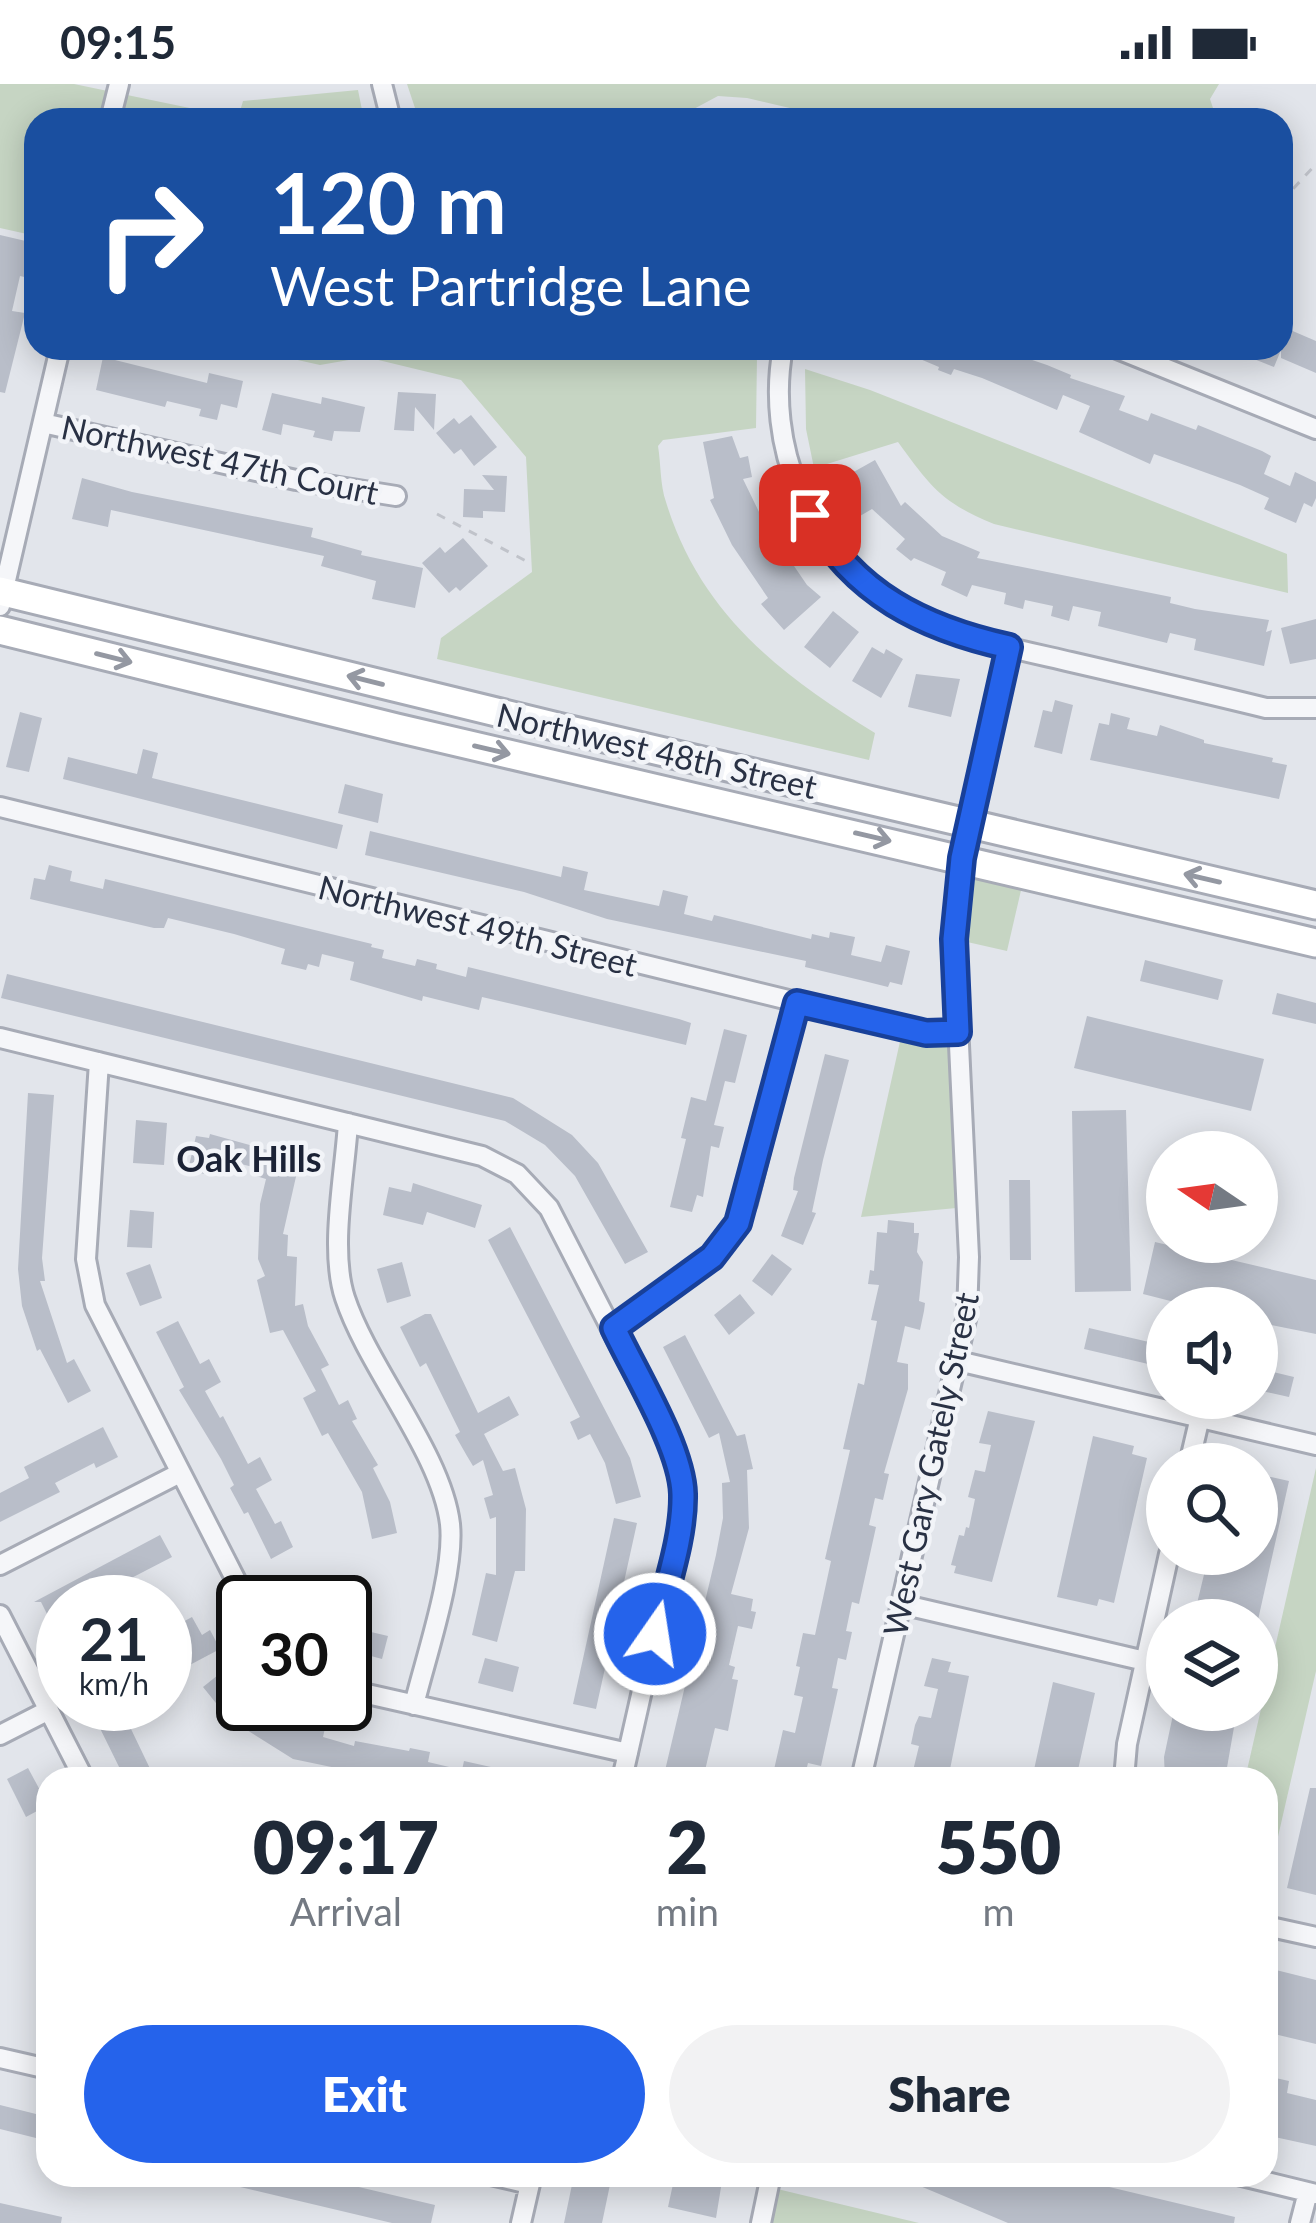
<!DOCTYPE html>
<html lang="en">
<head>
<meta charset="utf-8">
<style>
	body { margin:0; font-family:Lato,sans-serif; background:#f2f2f3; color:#1f2937; height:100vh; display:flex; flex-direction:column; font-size:45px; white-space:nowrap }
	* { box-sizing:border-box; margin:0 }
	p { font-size:39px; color:#747a83 }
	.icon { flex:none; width:66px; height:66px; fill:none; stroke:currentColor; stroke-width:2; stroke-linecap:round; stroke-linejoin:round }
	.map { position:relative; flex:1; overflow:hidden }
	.details { position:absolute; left:36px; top:1683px; width:1242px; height:420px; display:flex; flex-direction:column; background:#fff; border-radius:36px; box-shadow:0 6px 30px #0003 }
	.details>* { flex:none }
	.banner { position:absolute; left:24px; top:24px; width:1269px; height:252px; border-radius:36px; box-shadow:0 6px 30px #0003; background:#1a4fa0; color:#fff; overflow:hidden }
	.needle { width:78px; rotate:283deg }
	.fabs { position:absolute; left:1146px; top:1047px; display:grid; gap:24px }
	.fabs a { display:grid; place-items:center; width:132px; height:132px; border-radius:50%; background:#fff; box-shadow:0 6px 30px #0003; font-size:60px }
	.speed { position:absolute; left:36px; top:1491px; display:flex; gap:24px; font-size:60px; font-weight:700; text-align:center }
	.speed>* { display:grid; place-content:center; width:156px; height:156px; border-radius:50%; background:#fff; box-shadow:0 6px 30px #0003; line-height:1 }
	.speed small { font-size:30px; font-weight:400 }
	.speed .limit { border:6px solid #111; border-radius:18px; background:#fff; color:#111 }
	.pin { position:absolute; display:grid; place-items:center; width:102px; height:102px; color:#fff; margin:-51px; border-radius:24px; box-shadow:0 6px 18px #0006 }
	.me { position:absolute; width:132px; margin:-66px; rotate:13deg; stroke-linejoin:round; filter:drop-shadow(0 0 9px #0008) }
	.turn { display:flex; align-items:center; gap:42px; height:252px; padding:0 48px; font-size:54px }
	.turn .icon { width:156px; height:156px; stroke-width:2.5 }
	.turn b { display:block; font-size:84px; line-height:102px }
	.eta { display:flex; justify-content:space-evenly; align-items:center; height:204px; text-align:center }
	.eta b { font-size:72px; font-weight:800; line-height:84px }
	.cta { display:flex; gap:24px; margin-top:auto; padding:24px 48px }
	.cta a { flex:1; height:138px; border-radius:72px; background:#2563eb; color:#fff; font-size:48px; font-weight:800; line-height:138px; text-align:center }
	.cta a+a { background:#f2f2f3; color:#1f2937 }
	.status { display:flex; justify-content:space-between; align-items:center; height:84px; padding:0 60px; background:#fff; direction:ltr }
	.status svg { height:33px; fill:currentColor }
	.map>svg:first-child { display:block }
</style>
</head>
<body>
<div class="status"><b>09:15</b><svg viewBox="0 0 49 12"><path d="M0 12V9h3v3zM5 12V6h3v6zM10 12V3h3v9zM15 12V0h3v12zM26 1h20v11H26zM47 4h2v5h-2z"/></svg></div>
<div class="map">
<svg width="1316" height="2139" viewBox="0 0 1316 2139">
	<rect width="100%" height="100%" fill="#e2e5eb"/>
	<!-- green -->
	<path fill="#c6d5c3" d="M0,0h74l164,34 5,-17 115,-11 6,30h-328v116l-36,-8z
		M407,0h812l-9,15 7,21h-376l-94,-22 -29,-2 -28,15 -1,9h-270z
		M244,264h467l46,8 -1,72 -93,12 -5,6c3,18 2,39 8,56 34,111 114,173 209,231l-6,27 -432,-101 4,-21 91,-66 -6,-115 -65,-77 -95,-23 -46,8z
		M805,285l65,21 417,164 1,39 -294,-69c-52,-21 -64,-38 -96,-82l-84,26 -8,-39z
		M961,774l64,15 -18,78 -53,-12z
		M903,944l55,4 9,175 -106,10z
		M1316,1384v203l-50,218v-110h-21z
		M769,2103l150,36h-158z"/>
	<!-- building -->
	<path fill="#b9bec9" d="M0,151l30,7 -4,16 10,2 -3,19 -13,-3 -8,35 13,2 -20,80 -5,-1z
		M1281,242l35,15v32l-35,-15v-8l-7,17 -20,-8 5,-11h22z
		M894,264h103l50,17 24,10 -1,3 55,18 -6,14 29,11 3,-8 45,17 2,-5 64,26 9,5 -7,18 26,12 5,-14 21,10v16l-4,9 -8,-4 -8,20 -32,-14 5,-11 -29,-13 -86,-31 -4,10 -71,-32 11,-26 -27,-11 -6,15 -75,-32 -28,-9 -3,6 -13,-5 1,-3z
		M103,273l104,26 2,-10 34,8 -6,27 -16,-4 -4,16 -18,-4 2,-7 -34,-8 -2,6 -69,-17z
		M398,308l38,2 -2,36 -19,-23 -1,24 -20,-1z
		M272,309l49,11 1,-7 43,10 -5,25 -26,-1 -2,10 -19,-4 2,-6 -32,-7 -2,11 -19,-5z
		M471,331l26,32 -23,19 -13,-17 -7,5 -18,-21 18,-15 5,6z
		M732,352l8,22 8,-2 4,21 -9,2 34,70 4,-2 26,38 14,12 -37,33 -23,-26 7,-6 -36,-53 -22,-45 4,-2 -11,-56z
		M875,376l26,46 4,-4 37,34 38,16 -3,6 194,39 -1,6 25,6 74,11 -3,12 6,-2 -8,36 -70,-16 2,-11 -26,-6 -3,10 -69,-17 3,-14 -28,-6 -4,15 -18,-5 2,-10 -28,-6 -2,9 -19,-5 2,-11 -34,-8 -5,12 -26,-12 5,-13 -32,-14 -3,3 -15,-12 9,-10 -33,-30 -12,7 -10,-17 11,-6 -11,-19z
		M482,391l25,1 -2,36 -22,-1v7l-20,-1 1,-28 30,1z
		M82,394l50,14 181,36 -2,9 51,14 -1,4 62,13 -8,40 -43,-9 4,-18 -55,-15 3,-10 -213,-46 -3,17 -36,-8z
		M463,454l25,28 -28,25 -4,-4 -7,6 -27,-30 18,-16 5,6z
		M833,527l26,21 -29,36 -26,-21z
		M1316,535v40l-26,5 -9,-36z
		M872,563l12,7 2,-5 17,10 -22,39 -29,-17z
		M916,590l44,5 -9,38 -43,-10z
		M1055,616l18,5 -11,49 -28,-7 9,-37 9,2z
		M20,628l22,6 -13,54 -23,-5z
		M1111,629l19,5 -3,11 30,7 3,-11 44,15v3l69,15 -1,4 15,3 -8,34 -189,-39 9,-37 10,2z
		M143,665l15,4 -6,25 191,47 -6,24 -274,-70 5,-22 69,17z
		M345,700l38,10 -5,29 -40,-10z
		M370,747l191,46 2,-11 25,6 -4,18 75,16 4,-16 25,6 -4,18 28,7 2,-6 97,24 1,-5 17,4 1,-6 25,5 -4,18 30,7 5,-17 24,6 -8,34 -12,-3 -2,5 -28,-7 -55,-13 1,-6 -199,-42 -83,-27 -159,-37z
		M49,781l23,6 -2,10 33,8 2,-10 267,65 -1,3 13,3 -2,8 33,8 2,-7 20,5 -1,5 30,8 2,-10 211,52 12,4 -5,22 -204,-48 -3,13 -56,-14 -1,5 -72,-21 4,-18 -32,-8 -3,13 -11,-3 -2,6 -25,-6 4,-15 -51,-15 -66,-16 -4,10h-10l-124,-29 4,-21 11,2z
		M1145,876l78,20 -5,20 -78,-19z
		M7,890l506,124 59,37 26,28 50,89 -23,12 -50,-88 -30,-31 -40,-24 -504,-123z
		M1277,909l39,10v21l-44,-10z
		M1087,932l177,43 -13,52 -177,-43z
		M724,945l23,6 -12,48 -10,-2 -11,44 10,2 -5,21 -8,-2 -8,51 -6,-2 -5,17 -22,-5 16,-68 -5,-1 10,-41 15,4z
		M825,970l24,6 -26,100 -11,52 4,1 -13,32 -22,-9 17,-45 -5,-1 1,-12z
		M28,1009l26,2 -12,163 3,23h-5l27,82 7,-4 17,32 -23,12 -28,-54 -3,2 -15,-45 -4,-37z
		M1126,1026l5,181 -56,1 -3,-181z
		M136,1036l31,3 -3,42 -31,-2z
		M210,1050l90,25 -17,75 5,1 -1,21 10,1 -2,49 8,-2 5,22 21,39 -8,4 18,36 9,-5 9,19 -5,2 26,44 -5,3 17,34 7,31 -25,6 -10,-47 -34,-59 -6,3 -19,-38 13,-7 -33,-61 -13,3 -13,-53 8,-4 -7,-17 2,-55 6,-25 -10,-3 1,-8 -40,-10 -4,18 -25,-6 8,-34 13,2z
		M1009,1096h21l1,80h-21z
		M413,1099l69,22 -7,23 -48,-16 -4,13 -40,-10 6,-28 22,5z
		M130,1126l24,2 -2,36 -25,-1z
		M888,1136l26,3v10h5l-2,19 6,10 -4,39 6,2 -1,8 -4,19 -15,-4 -8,36 11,2v25l-24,84 5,1 -6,26 -8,-2 -6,27 7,2 -17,77 -7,-2 -6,29 6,1 -6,28 -8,-2 -6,30 6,1 -17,77 -13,-3 -4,16h-11l-20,-5 10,-44 12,3 8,-36 -9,-2 6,-28 -4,-1 7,-33 12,2 16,-74 -6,-2 25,-109 -7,-1 15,-66 6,2 13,-64 -6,-1 8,-35 -11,-1 2,-14 4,1 3,-39 10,1z
		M510,1143l120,231 11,39 -25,7 -11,-41 -15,-29 -12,6 -8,-18 10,-5 -92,-177z
		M1155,1158l161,38v54l-59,-12v-14h-59l-55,-14z
		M772,1170l20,15 -20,27 -20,-15z
		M402,1178l9,34 -24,7 -10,-34z
		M150,1180l12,34 -22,8 -14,-33z
		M740,1210l15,19 -26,22 -15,-20z
		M425,1230h6l47,99 31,-17 10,19 -35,19 19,37 12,-3 11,41 -1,62h-10l-18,71 -25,-7 14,-62 10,2v-58l-6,2 -6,-21 9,-3 -10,-35 -10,6 -6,-10 -12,-21 5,-3 -34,-69 -6,4 -20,-40z
		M178,1237l22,43 9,-5 12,23 -16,9 15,27 3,-2 25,48 12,-7 12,23 -16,9 19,35 6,-3 12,26 -22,12 -23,-47 -4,2 -14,-26 4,-3 -13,-26 -42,-69 5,-3 -28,-55z
		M1089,1244l77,18 -5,21 -77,-18z
		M685,1251l52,101 8,-2 8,35 -6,1 2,58 -18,66 22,5 -2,12 5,1 -4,17 -14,-3 -9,39 6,2 -3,12 6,1 -10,51 -13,-3 -12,51h-40l53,-224 7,-37 -1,-35 8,-1 -11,-49 -10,5 -46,-91z
		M1257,1284l37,9 -5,20 -32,-7z
		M988,1327l47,10 -43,161 -38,-9 2,-7 -5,-1 8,-30 5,1 2,-9 3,1 6,-29 -7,-2 7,-27 10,2 6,-27 -12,-2z
		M103,1343l15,30 -22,11 -2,-5 -39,20 5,9 -60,30v-29l29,-15 -5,-11z
		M1093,1352l41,10 -2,8 15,4 -33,145 -15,-4 -2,7 -40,-9z
		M1257,1390l32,7 -31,139h-65l16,-66h48z
		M614,1434l23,5 -41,186 -23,-5z
		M160,1451l12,22 -87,45h-22v12l-13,6 -9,-18h-7z
		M192,1533l10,18 8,-5 10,19 -34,18 -20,-36z
		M354,1544l34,8 -6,23 -33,-9z
		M485,1574l34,9 -6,25 -35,-9z
		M932,1574l19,4 -3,10 21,4 -21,103h-37l8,-33 -8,-2 4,-19 4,-9 12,2 7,-29 -14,-3z
		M233,1579l10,12v29h27l25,15 30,9 -2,9 31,9 1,-5 54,10 1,-3 20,4 -2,10 34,8 2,-9 54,12 -1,6h-128l-96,-20 -65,-41 -25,-31z
		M1053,1598l42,11 -19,86h-44z
		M88,1620h31l36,75h-30z
		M1174,1626h63l-12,69h-60l-1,-22z
		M28,1684l20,37 -22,12 -19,-38z
		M1310,1704h6v107l-29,-7z
		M1268,1884l48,12v64l-50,-12z
		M1266,1992l23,5 -2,12 29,7v46l-50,-11z
		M0,2021l48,12v24l-48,-12z
		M216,2091h92l127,30 -4,18h-39l-177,-42z
		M574,2091h38l-10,48h-38z
		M675,2091h48l-7,43 -48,-11z
		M894,2091h165l176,42 -1,6h-226z
		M0,2119l62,14 -1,6h-61z"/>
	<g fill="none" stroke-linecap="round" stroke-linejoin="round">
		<defs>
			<path id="minor" d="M382,0l9,36
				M110,36l9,-36
				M783,264c-9,47 -3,99 16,143 57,129 147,142 272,171 65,15 130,30 195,46h50
				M1115,264l201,81
				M43,339l253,57 100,16
				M0,522l60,-258
				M0,723l903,221 23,5 32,-1
				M0,954l482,118 35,18 32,34 126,245 7,29v32l-60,265
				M99,978l-13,197 9,46 152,297
				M348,1039c-3,51 -19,127 -3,175 23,70 97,156 105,226 5,48 -24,132 -36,181
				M613,1244c52,-33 109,-67 134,-125l50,-200
				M958,1277l358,84
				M1189,1380l11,-47
				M0,1481l180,-92
				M901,1520l244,57
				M0,1531l84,164
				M345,1605l283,64
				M0,1651l49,-25
				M861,1695l106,-464 2,-58 -15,-318 7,-81 47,-211
				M1124,1695l3,-35 42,-190
				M1266,1842l50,11
				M0,1974l48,11
				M491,2091l38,9
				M1238,2091l78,19
				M521,2139l11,-48
				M761,2139l10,-48
				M1300,2139l8,-31"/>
			<path id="secondary" d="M0,507l566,138 750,176
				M0,546l397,98 919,215"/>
		</defs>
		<!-- minor casing -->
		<use href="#minor" stroke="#a7abb6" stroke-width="24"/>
		<!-- secondary casing -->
		<use href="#secondary" stroke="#a7abb6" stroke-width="33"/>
		<!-- path -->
		<path stroke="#c0c3ca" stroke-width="3" stroke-dasharray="9 9" stroke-linecap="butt" d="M1281,118l35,-38
			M437,430l89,47"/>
		<!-- minor -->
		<use href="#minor" stroke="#f5f6f9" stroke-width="18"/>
		<!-- secondary -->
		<use href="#secondary" stroke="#fff" stroke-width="27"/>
	</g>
	<!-- one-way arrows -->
	<defs><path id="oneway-shaft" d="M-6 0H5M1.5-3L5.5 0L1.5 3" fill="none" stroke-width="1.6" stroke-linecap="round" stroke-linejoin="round" transform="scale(3)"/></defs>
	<g stroke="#9498a2">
		<use href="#oneway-shaft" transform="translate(114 574) rotate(14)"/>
		<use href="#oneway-shaft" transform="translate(365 596) rotate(-166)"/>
		<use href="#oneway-shaft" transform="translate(492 666) rotate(13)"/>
		<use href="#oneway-shaft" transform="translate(873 753) rotate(13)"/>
		<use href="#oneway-shaft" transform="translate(1202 794) rotate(-167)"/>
	</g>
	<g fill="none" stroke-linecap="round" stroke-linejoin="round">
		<defs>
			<path id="route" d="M655,1550c10,-45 29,-95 28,-140 -1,-46 -49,-123 -69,-166l98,-71 26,-34 59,-220 129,30 32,-1 -4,-93 8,-81 47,-211c-86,-19 -155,-53 -199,-132"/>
		</defs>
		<!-- route casing -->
		<use href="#route" stroke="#184099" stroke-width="30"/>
		<!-- route -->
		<use href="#route" stroke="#2563eb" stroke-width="21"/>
	</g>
	<g text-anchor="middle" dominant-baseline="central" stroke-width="9" stroke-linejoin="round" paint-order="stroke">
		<!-- street labels -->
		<g font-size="33" fill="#293144" stroke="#f2f4f8">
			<text transform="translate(220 375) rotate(12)">Northwest 47th Court</text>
			<text transform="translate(657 666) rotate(13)">Northwest 48th Street</text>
			<text transform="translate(478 841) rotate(14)">Northwest 49th Street</text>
			<text transform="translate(930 1380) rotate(-78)">West Gary Gately Street</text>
		</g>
		<!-- neighbourhood labels -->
		<g font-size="36" font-weight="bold" fill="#1b2235" stroke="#f2f4f8">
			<text x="249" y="1074">Oak Hills</text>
		</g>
	</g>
</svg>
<div class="fabs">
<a><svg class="needle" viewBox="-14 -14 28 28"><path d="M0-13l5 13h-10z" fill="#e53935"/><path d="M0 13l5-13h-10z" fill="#747a83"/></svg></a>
<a><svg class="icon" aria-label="sound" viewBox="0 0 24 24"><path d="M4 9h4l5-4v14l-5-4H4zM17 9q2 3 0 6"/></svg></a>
<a><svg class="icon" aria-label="search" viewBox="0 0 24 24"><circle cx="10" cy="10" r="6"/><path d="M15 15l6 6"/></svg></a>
<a><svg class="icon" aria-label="layers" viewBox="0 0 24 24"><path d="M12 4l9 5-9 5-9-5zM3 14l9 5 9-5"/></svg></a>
</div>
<div class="speed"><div>21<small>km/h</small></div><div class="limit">30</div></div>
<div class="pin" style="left:810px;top:431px;background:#d93025"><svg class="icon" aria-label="arrive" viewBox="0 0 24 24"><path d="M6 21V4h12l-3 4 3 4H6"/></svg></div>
<svg class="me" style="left:655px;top:1550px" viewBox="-20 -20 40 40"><circle r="17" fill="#2563eb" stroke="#fff" stroke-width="3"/><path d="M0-11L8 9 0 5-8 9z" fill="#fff"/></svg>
<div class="banner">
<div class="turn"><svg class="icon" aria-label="right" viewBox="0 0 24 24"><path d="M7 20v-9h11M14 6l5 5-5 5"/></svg><div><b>120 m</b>West Partridge Lane</div></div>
</div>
<section class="details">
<div class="eta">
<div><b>09:17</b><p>Arrival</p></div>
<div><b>2</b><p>min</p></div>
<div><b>550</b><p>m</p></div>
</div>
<div class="cta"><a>Exit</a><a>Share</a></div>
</section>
</div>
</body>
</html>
